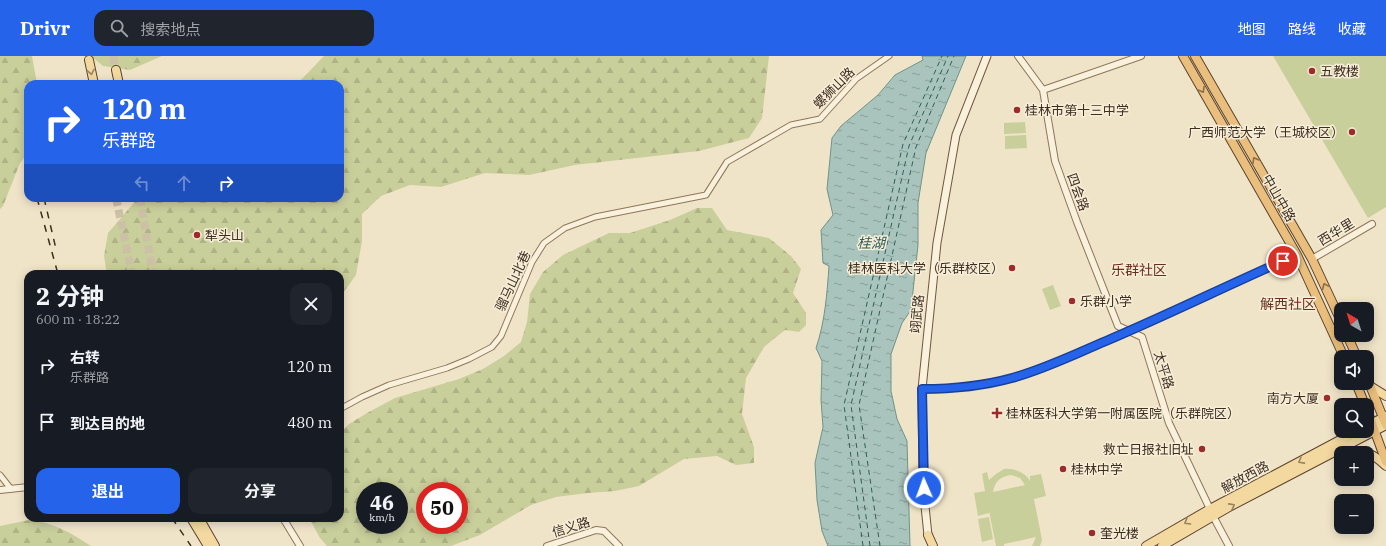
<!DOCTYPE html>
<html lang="zh">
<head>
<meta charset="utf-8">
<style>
	body { margin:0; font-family:"IBM Plex Serif","Noto Sans SC",serif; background:#20242c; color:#f1f3f6; height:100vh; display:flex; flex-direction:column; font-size:15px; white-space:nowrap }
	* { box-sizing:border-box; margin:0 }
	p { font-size:13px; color:#9ea1a6 }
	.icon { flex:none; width:22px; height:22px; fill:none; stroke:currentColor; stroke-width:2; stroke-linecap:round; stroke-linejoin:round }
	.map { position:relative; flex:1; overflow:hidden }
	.side { position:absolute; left:24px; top:214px; width:320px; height:252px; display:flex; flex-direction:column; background:#171b24; border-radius:12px; box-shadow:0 2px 10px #0003 }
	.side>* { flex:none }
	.banner { position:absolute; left:24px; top:24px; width:320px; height:122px; border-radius:12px; box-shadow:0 2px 10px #0003; background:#2563eb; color:#fff; overflow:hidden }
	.needle { width:26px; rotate:321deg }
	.controls { position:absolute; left:1334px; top:246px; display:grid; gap:8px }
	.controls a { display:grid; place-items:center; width:40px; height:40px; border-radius:8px; background:#171b24; box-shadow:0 2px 10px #0003; font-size:20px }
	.speed { position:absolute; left:356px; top:426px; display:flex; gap:8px; font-size:20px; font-weight:700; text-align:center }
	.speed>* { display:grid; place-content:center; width:52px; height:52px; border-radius:50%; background:#171b24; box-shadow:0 2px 10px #0003; line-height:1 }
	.speed small { font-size:10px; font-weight:400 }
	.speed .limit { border:6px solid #d22; background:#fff; color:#111 }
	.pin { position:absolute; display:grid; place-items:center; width:34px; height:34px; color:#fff; margin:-17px; border:2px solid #fff; border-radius:50%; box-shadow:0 1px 4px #0007 }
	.me { position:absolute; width:44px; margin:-22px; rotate:358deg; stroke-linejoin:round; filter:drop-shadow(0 0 3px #0008) }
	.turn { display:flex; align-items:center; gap:14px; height:84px; padding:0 12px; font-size:18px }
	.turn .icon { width:52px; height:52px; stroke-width:2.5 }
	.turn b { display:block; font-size:28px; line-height:34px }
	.lanes { display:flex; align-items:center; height:38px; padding:0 12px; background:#0003; justify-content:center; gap:20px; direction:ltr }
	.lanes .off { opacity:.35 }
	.round { display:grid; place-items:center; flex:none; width:42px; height:42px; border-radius:12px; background:#20242c }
	.overview { display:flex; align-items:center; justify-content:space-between; height:68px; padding:0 12px }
	h1 { font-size:24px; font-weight:700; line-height:30px }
	.primary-button { display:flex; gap:8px; margin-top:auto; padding:8px 12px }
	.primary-button a { flex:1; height:46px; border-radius:12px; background:#2563eb; color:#fff; font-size:16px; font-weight:700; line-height:46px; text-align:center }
	.primary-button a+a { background:#20242c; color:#f1f3f6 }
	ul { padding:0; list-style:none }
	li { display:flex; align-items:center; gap:12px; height:56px; padding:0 12px }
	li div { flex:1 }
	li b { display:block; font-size:15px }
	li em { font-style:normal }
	header { display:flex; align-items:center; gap:24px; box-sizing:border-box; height:56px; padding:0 20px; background:#2563eb; color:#fff }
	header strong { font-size:19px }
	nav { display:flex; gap:22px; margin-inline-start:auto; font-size:14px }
	.search { width:280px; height:36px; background:#20242c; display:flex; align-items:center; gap:10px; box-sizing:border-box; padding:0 14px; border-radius:12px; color:#9ea1a6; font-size:15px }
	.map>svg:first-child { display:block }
</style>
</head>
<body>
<header>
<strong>Drivr</strong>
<div class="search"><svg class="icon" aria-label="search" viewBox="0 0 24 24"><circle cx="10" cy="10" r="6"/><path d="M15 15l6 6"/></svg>搜索地点</div>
<nav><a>地图</a><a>路线</a><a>收藏</a></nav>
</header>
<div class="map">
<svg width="1386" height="490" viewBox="0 0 1386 490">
	<defs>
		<pattern id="forest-firs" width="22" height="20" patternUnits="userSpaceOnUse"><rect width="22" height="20" fill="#c9cf9b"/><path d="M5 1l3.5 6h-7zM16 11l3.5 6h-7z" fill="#aeb285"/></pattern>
		<pattern id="water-ripples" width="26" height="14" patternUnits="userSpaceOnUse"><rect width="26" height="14" fill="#a9c4bc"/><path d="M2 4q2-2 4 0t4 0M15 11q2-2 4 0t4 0" fill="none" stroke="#8ba098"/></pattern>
	</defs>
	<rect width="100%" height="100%" fill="#f0e4c8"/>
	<!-- green -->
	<path fill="#c9cf9b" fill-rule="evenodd" d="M1273,0h113v151l-18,11z
		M1025,66l1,11 -22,1v-11z
		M1026,79l1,13 -22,1v-13z
		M1053,229l8,21 -11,4 -8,-21z
		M1004,413c10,-1 21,3 26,12v-5l11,-2 5,22 -12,3 8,41 -2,6h-8l4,-9 -32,7v2h-8l-7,-35v2l-11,3 -4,-23 11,-2 -3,-17 5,-2 2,8 7,-6zM1011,419l9,3 5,7 -32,7c2,-11 7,-15 18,-17z
		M989,461l4,22 -11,3 -4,-23z"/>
	<!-- forest -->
	<path fill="url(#forest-firs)" fill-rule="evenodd" d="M0,0h32l5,28h-9v69l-8,10 -17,43 -3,3z
		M91,0h71l-32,14 -27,-4z
		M324,0h445l-7,62 -13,20 -50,13 -124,14 -46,10 -44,-2 -44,14 -31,-2 -29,11 -19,18v27l-6,34 -16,22v-23h-233l-3,-18 4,-23 30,-35h202v-114h-43z
		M697,152h15l15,22 42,8 22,18 10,13 -8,24 13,20v12l-7,7 -14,-2 -21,17 -18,31 -4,36 12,33v16l-18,2 -19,-9 -33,3 -45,27 -24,5 -27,2 -32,4 -25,8 -51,30 -29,11h-124l-7,-8 -11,-20h31v-85l9,-9 18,-11 28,-15 64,-19 24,-10 21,-13 17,-14 6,-20 3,-28 13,-22 20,-17 46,-22h21l40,-13zM365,435h34v34h-34zM425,435h34v34h-34z
		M29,464c24,2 42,13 62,26h-91v-20z"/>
	<!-- water -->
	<path fill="url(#water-ripples)" stroke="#6f938a" d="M922,0h44l-40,97 -8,50v42l-7,65 -9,13 -11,31v37l6,28 10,22 3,105h-82l-6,-15 -5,-31 -2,-37 8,-36 -2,-27 1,-39 -6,-13c9,-26 11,-54 13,-82l-6,-3 -2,-33 12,-15 -6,-26 5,-51 9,-12 37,-31 17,-20 28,-15z"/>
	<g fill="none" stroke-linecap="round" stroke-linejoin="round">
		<!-- ferry -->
		<path stroke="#2f5d5a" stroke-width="1" stroke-dasharray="5 4" stroke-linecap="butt" d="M863,490l-19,-141 59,-261 39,-88
			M870,490l-19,-141 58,-259 39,-90
			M880,490l-21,-141 57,-258 38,-91"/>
		<!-- primary-tunnel -->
		<path stroke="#ccc0a6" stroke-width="8" stroke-dasharray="8 4" stroke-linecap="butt" d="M113,0l3,14
			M116,142l16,76
			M140,142l13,76"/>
		<defs>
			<path id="minor" d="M340,353l22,-12 27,-12 58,-17 22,-9 23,-12 9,-11 31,-74 12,-19 21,-15 30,-11 111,-22 21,-33 64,-37 29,-6 36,-40 33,-23
				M0,419l11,14"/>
			<path id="tertiary" d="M1018,0l25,34 12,71 22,61 41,104 24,11 27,86 41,86
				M1043,34l98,-34
				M1312,203l60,-35
				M922,333c30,0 61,-3 90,-11 33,-10 63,-24 94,-37 64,-27 127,-58 191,-86
				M0,434l28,-3
				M1213,460l16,30
				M283,462l17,28
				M547,490l49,-16 8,1 15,15"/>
			<path id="secondary" d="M928,479l-5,-48 -1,-98 15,-146 19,-108 31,-79"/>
			<path id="primary" d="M89,4l5,24
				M116,14l3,14
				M1370,330l16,10
				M1367,370l19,-10
				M1341,394c20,0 30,1 45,16
				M191,462l17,28
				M199,462l16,28
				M928,479l5,11
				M1146,490l64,-37 147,-78
				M1162,490l67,-39 157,-82"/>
			<path id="trunk" d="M1183,0l114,199 47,102
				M1195,0l117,203 29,62
				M1347,279l10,22
				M1367,322l19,47
				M1356,327l9,22
				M1367,354l19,52"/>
		</defs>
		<!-- minor casing -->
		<use href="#minor" stroke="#8d765c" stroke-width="7"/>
		<!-- tertiary casing -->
		<use href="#tertiary" stroke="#8d765c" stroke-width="8"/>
		<!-- secondary casing -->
		<use href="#secondary" stroke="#6f573f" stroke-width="9"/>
		<!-- primary casing -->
		<use href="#primary" stroke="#5b4430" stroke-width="10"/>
		<!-- trunk casing -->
		<use href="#trunk" stroke="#5b4430" stroke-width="10"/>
		<!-- minor -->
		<use href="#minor" stroke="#faf1dc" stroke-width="5"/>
		<!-- tertiary -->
		<use href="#tertiary" stroke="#faf1dc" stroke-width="6"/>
		<!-- secondary -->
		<use href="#secondary" stroke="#faf1dc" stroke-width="7"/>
		<!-- primary -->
		<use href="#primary" stroke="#f3d9a0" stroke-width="8"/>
		<!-- trunk -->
		<use href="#trunk" stroke="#eabe7c" stroke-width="8"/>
		<!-- rail -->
		<path stroke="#3d2e20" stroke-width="1.5" stroke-dasharray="7 7" stroke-linecap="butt" d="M37,142l21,76
			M44,142l12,51
			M172,462l19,28"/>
	</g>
	<!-- one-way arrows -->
	<defs><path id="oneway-chevron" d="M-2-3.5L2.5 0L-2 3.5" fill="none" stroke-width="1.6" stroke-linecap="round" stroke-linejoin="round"/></defs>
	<g stroke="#988460">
		<use href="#oneway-chevron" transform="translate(91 16) rotate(79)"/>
		<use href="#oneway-chevron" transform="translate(1301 405) rotate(151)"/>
		<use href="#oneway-chevron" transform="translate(1232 450) rotate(-28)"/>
		<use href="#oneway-chevron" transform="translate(1187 466) rotate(150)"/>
	</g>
	<g stroke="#8b6f49">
		<use href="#oneway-chevron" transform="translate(1202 34) rotate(60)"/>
		<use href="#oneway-chevron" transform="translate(1255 104) rotate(-120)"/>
		<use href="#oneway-chevron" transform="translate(1325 230) rotate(-114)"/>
	</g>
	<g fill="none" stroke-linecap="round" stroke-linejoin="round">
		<defs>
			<path id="route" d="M924,432l-2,-99c30,0 61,-3 90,-11 33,-9 63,-24 94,-37 59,-25 118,-54 177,-80"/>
		</defs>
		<!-- route casing -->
		<use href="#route" stroke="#184099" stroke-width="10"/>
		<!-- route -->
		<use href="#route" stroke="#2563eb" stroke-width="7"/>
	</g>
	<!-- markers -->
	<g fill="#9e2a2b" stroke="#f7eed8" stroke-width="1.5">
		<circle cx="1312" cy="15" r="4"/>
		<circle cx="1017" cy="54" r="4"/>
		<circle cx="1352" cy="76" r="4"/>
		<circle cx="197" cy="179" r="4"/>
		<circle cx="1012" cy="212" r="4"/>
		<circle cx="1072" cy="245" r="4"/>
		<circle cx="1327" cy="342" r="4"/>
		<path d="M995 351h4v4h4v4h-4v4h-4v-4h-4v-4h4z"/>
		<circle cx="1202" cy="393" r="4"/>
		<circle cx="1063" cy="413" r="4"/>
		<circle cx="1092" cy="477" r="4"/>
	</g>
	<g text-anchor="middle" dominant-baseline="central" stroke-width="3" stroke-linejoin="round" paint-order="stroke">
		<!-- poi labels -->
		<g font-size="13" fill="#3d2e20" stroke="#f7eed8" text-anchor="start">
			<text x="1320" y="15">五教楼</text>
			<text x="1025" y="54">桂林市第十三中学</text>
			<text x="1344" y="76" text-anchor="end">广西师范大学（王城校区）</text>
			<text x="205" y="179">犁头山</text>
			<text x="1004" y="212" text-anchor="end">桂林医科大学（乐群校区）</text>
			<text x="1080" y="245">乐群小学</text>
			<text x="1319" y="342" text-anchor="end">南方大厦</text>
			<text x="1006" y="357">桂林医科大学第一附属医院（乐群院区）</text>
			<text x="1194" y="393" text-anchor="end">救亡日报社旧址</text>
			<text x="1071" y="413">桂林中学</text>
			<text x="1100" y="477">奎光楼</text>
		</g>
		<!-- street labels -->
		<g font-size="13" fill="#3d2e20" stroke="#f7eed8">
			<text transform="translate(834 32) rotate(-45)">螺狮山路</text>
			<text transform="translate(1078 136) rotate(70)">四会路</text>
			<text transform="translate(1279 142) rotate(60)">中山中路</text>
			<text transform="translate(1336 176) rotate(-31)">西华里</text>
			<text transform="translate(513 225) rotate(-65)">骝马山北巷</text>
			<text transform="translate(917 258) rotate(-84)">翊武路</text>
			<text transform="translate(1164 314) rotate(73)">太平路</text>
			<text transform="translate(1245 421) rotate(-28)">解放西路</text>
			<text transform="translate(571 471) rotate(-17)">信义路</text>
		</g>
		<!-- water labels -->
		<g font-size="14" font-style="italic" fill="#2f5d5a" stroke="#f7eed8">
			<text x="871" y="187">桂湖</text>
		</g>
		<!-- neighbourhood labels -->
		<g font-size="14" fill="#6b2e1e" stroke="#f7eed8">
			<text x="1139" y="214">乐群社区</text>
			<text x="1288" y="248">解西社区</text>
		</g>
	</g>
</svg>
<div class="controls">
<a><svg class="needle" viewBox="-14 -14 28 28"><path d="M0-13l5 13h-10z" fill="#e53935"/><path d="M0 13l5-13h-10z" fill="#9ea1a6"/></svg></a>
<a><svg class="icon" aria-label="sound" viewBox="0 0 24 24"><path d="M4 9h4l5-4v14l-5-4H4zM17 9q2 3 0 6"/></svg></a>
<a><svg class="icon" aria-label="search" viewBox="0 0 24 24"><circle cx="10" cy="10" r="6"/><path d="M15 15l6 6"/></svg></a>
<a>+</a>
<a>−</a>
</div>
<div class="speed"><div>46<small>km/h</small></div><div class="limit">50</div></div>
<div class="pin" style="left:1283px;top:205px;background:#d93025"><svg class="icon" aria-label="arrive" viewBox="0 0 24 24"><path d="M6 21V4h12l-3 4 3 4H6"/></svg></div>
<svg class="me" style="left:924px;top:432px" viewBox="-20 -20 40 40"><circle r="17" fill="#2563eb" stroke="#fff" stroke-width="3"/><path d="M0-11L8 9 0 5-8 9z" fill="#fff"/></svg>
<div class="banner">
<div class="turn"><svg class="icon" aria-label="right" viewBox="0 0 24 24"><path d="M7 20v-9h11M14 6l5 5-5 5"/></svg><div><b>120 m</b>乐群路</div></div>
<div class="lanes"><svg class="icon off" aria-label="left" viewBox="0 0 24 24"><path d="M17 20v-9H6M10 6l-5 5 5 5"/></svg><svg class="icon off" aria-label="ahead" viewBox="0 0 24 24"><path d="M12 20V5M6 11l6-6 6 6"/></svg><svg class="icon" aria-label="right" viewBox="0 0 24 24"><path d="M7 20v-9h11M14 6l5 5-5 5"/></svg></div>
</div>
<section class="side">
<div class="overview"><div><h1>2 分钟</h1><p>600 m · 18:22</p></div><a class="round"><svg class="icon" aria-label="close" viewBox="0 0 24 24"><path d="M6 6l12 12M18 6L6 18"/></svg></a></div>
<ul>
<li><svg class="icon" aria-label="right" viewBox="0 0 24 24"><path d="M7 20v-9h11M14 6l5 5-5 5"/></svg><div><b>右转</b><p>乐群路</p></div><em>120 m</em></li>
<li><svg class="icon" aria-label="arrive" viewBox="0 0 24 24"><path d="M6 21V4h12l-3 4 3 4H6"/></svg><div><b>到达目的地</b></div><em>480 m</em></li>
</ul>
<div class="primary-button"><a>退出</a><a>分享</a></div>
</section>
</div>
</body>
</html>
